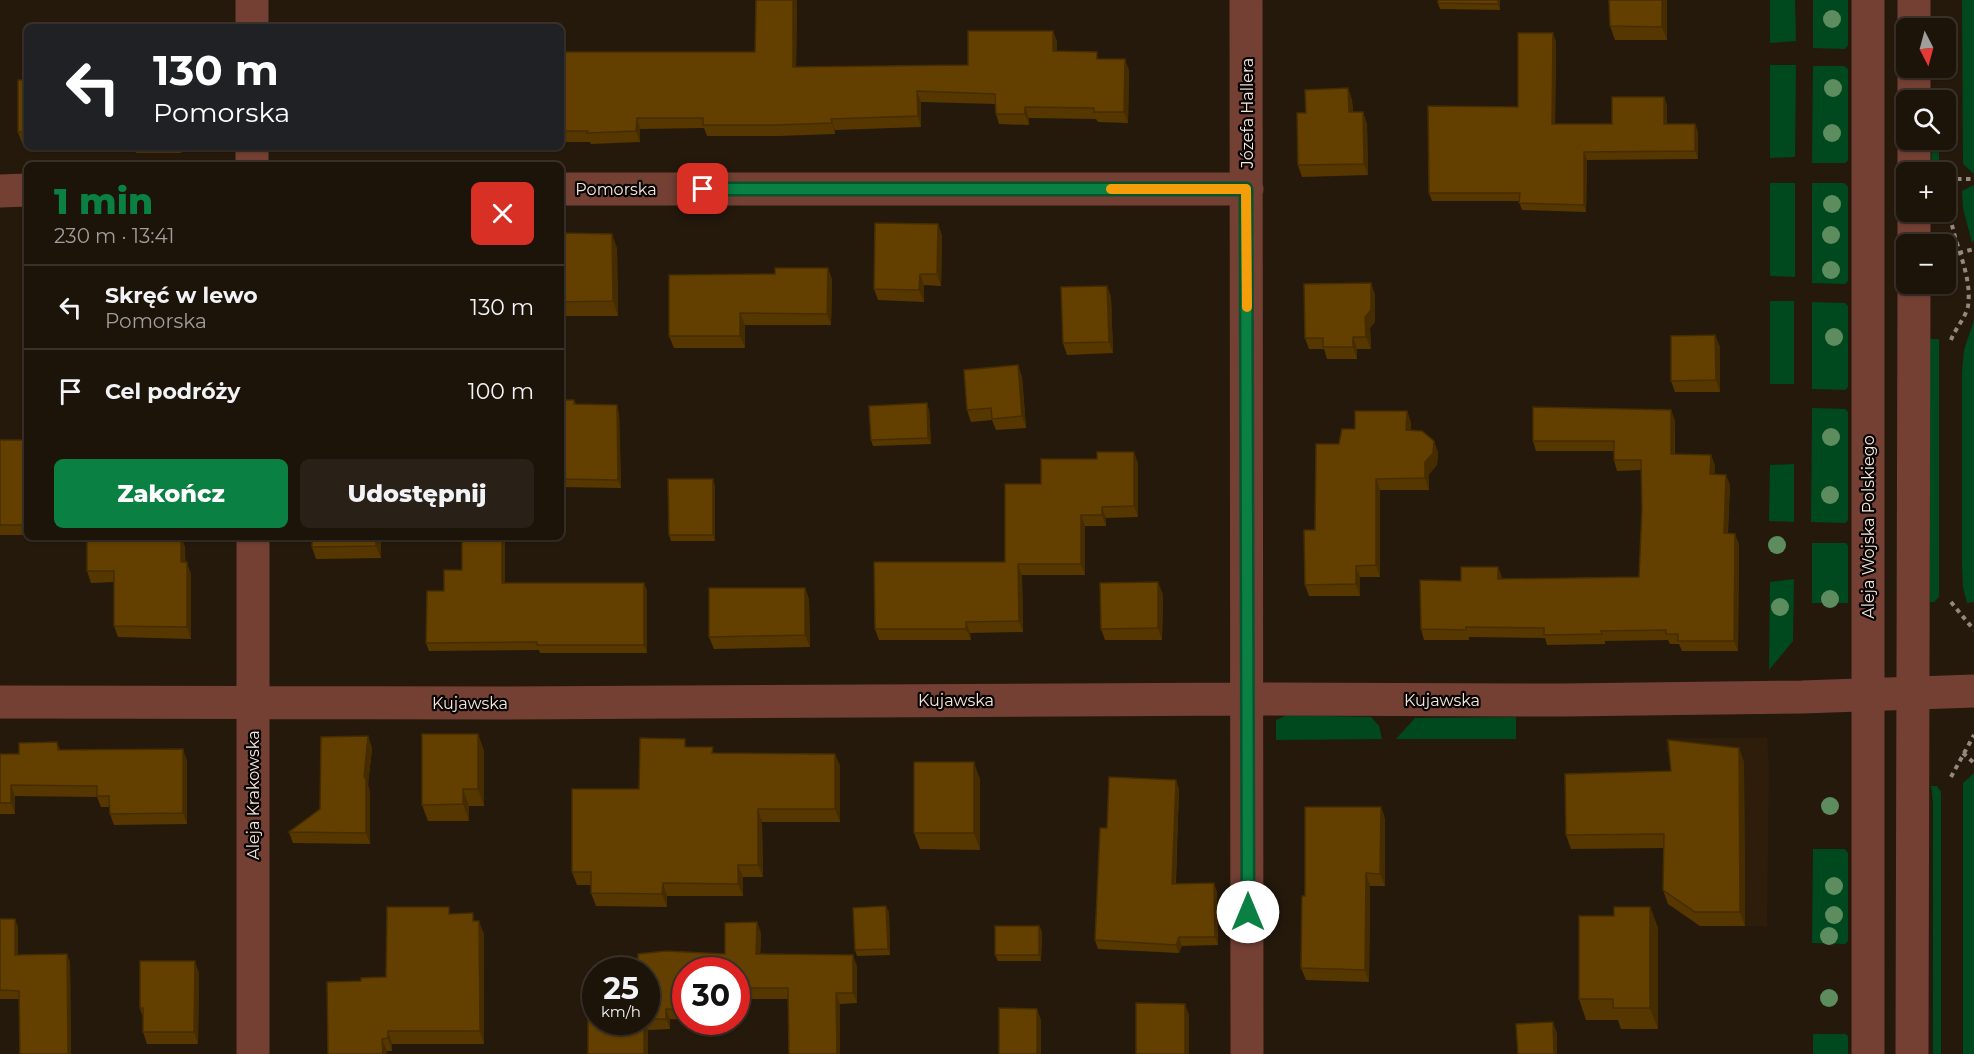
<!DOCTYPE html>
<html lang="pl">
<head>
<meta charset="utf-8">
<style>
	body { margin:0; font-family:Montserrat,sans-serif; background:#292017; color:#f1f3f6; height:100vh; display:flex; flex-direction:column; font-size:22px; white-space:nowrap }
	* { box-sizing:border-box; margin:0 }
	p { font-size:20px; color:#a09e9c }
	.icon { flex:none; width:33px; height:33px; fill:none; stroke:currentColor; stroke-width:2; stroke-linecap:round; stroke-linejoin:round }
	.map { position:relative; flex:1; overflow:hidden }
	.side { position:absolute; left:24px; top:162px; width:540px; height:378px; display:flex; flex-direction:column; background:#1c1309; border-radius:9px; box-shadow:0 2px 4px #0004,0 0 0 2px #3a322a }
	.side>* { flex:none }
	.hud { position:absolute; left:24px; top:24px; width:540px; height:126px; border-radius:9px; box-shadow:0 2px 4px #0004,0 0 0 2px #3a322a; background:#202124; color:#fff; overflow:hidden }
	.needle { width:39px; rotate:174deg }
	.tools { position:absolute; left:1896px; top:18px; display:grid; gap:12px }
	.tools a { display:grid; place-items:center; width:60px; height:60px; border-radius:9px; background:#1c1309; box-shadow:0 2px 4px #0004,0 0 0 2px #3a322a; font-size:30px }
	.speed { position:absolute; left:582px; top:957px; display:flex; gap:12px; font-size:30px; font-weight:700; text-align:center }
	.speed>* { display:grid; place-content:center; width:78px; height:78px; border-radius:50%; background:#1c1309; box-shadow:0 2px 4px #0004,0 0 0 2px #3a322a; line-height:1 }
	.speed small { font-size:15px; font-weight:400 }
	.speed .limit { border:9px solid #d22; background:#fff; color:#111 }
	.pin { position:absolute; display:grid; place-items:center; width:51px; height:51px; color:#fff; margin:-26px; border-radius:12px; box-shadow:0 3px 9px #0006 }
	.me { position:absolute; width:66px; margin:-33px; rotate:0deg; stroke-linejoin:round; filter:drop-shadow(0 0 4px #0008) }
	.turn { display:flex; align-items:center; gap:21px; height:126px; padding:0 30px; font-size:27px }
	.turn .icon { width:78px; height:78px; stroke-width:2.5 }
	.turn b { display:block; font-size:42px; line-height:51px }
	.round { display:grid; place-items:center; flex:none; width:63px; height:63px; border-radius:9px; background:#292017 }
	.headline { display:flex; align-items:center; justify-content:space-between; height:102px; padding:0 30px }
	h1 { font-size:36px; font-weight:800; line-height:45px; color:#0b8043 }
	.button { display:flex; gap:12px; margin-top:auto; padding:12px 30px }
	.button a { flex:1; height:69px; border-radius:9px; background:#0b8043; color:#fff; font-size:24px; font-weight:800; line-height:69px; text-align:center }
	.button a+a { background:#292017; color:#f1f3f6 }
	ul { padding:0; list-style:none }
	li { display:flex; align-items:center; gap:18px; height:84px; padding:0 30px; border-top:2px solid #3a322a }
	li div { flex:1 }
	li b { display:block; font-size:22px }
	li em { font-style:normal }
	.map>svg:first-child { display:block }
</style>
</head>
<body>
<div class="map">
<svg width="1974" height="1054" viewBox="0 0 1974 1054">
	<rect width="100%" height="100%" fill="#25190c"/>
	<!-- built -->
	<path fill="#2e1d0a" d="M1666,738h101l2,28 -2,160h-67l-17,-12 -10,-158 -7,-5z"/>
	<!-- green -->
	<path fill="#00481d" d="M1770,0h25l1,41 -26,2z
		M1813,0h35v45l-3,4 -32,-1z
		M1962,0h12v174l-11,-10z
		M1770,65h26l-1,92 -25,1z
		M1813,66h31l4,3v91l-3,3h-33z
		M1932,140h7v32h-8z
		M1770,183h25v94l-25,-1z
		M1812,183h32l4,4v94l-3,3 -33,-1z
		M1974,185v55l-2,3 -9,-35 -1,-17z
		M1770,301h24v83h-24z
		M1812,302l33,1 3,3v81l-3,3 -33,-1z
		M1974,320v282l-7,1 -4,-16 -1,-21v-194l2,-22z
		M1930,339h9v258l-5,5h-4z
		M1812,408l33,1 3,3v108l-3,3 -34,-1z
		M1794,464v58l-25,-1 1,-56z
		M1812,543h34l2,3v57h-36z
		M1794,579l-1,62 -24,29 1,-88z
		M1287,715l84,2 8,9 3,13 -106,1v-20z
		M1516,717v22h-120l19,-21z
		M1974,773v281h-11v-271z
		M1931,786h6l4,6v262h-8v-251z
		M1813,849h32l3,4v88l-3,3 -33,-1z
		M1813,1034h32l3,2v18h-35z"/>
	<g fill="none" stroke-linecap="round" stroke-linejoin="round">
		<!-- path -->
		<path stroke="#93897f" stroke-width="4" stroke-dasharray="4.5 4.5" stroke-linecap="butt" d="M1948,179h26
			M1948,184l1,16
			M1946,266l13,-13 15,-4
			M1951,340c4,-11 15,-23 17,-34 4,-28 -10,-54 -16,-81
			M1951,602l23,28
			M1963,753l11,10
			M1951,777l23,-42"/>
		<!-- minor -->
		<path stroke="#744034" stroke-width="33" d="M1246,0l1,1054
			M252,27v-27
			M252,165v-18
			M561,189h686
			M0,191l27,-1
			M0,702l497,1 751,-4 314,1 240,-3 172,-6
			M253,1054v-517"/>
		<!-- tertiary -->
		<path stroke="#744034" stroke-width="33" d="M1914,28v-28
			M1914,100v-32
			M1914,172v-32
			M1914,244v-32
			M1868,1054v-1054
			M1912,1054l2,-770"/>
	</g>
	<!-- trees -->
	<g fill="#5d8c5e">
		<circle cx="1832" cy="19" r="9"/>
		<circle cx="1833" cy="88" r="9"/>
		<circle cx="1832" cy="133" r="9"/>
		<circle cx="1832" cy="204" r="9"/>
		<circle cx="1831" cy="235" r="9"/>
		<circle cx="1831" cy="270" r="9"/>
		<circle cx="1834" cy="337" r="9"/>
		<circle cx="1831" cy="437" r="9"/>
		<circle cx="1830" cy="495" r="9"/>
		<circle cx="1777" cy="545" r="9"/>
		<circle cx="1830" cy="599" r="9"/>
		<circle cx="1780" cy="607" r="9"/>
		<circle cx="1830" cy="806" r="9"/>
		<circle cx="1834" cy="886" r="9"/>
		<circle cx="1834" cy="915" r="9"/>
		<circle cx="1829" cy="936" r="9"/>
		<circle cx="1829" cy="998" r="9"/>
	</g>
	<!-- wall -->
	<path fill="#563700" d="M797,0l-1,67 172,-2 85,-34 4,11v9l43,8 29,11 -1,53 -30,-1 -2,-3 -67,-1v7l-30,-1 -3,-10v-10l-75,-2v25l-86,3v4l-56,2h-72l-3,-8 -64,1v13l-49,2 -1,-2h-29v-64l194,-26z
		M1500,0v10l-60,-1 -2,-6z
		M1609,0h58v40h-52l-5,-14z
		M1556,41l-1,83h57l52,-27 3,8v19h28l3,8v27l-111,1 -1,52 -64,-2 -3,-9h-87l-3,-8 89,-86z
		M27,80v63h-5l-4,-11z
		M1348,88l4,12 1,12h10l4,12 1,51 -66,2 -4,-12 8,-52z
		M134,147h54l-7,6h-45z
		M938,224l4,12 -1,50 -17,-1v17l-46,-2 -4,-11z
		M561,233l56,15 1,68h-57z
		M828,268l4,12 -1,45h-86v23h-71l-5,-12 106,-62z
		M1371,283l4,12v27l-5,6 1,21h-14v10h-30l-3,-10h-15l-4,-11z
		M1107,286l4,11 2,56 -46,2 -4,-12z
		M1715,335l5,12v45h-45l-4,-11z
		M1018,365l4,12 4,51 -30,2 -4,-10 -21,2 -4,-12z
		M561,400h13l2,4 43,9 2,75 -60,-1z
		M929,409l2,35 -58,2 -2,-6z
		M1407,411l4,12v7l23,11 4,12 -1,12 -8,9v16h-49v87h-20v19h-51l-4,-11 10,-55 40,-101z
		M1675,420v34l40,11 -1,9 16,11 -2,48 11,11 -1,107h-56l-3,-7h-9l-2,-4 -63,1v3l-58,1 -2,-7 -76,-1v3h-45l-3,-11 40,-48 41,-4v2l137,-2 3,-68v-39l-25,1 -3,-11v-9h-78l-3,-10z
		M0,440h27v95h-27z
		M1138,463v54l-32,1v8h-21v49h-63l1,57 -53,1 1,7h-92l-4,-11 130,-67 36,-78z
		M715,485v56h-44l-2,-6z
		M87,537h94l4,10v15l6,12v65l-73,-2 -4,-11v-44l-23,1 -4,-12z
		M312,537h69v21l-65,1 -4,-12z
		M505,537v46h139l3,8v62h-107l-1,-3 -110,1 -3,-8 18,-52 18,-21z
		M805,588l4,11 1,48 -96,2 -5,-12z
		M1163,594l-1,46h-57l-4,-11z
		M478,734l6,17v55h-15v15h-41l-6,-16z
		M368,736l4,12 -4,37 2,6v53l-77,-1 -4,-11 31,-23z
		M57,742l3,8 127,10v64l-73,1 -4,-11v-7h-9l-4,-10 -82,-1v18h-15v-60h19z
		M688,747l27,6 120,1 5,12v56h-78l1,55h-20v19h-76v11l-71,-1 -5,-13v-8h-14l-5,-13z
		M1744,762l1,164h-45l-32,-22 -5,-14 1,-42 -93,1 -5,-14 105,-64z
		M980,779v71l-60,-1 -6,-16z
		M1179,788l-3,96 41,8 1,53 -36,1 -3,7 -81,-4 -3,-9 12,-112z
		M1381,807l4,12v67h-15l-1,96 -63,-2 -5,-12z
		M1650,907l8,21v101h-37l-3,-9h-32l-7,-21 35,-83z
		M889,912l1,43 -33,1 -2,-6z
		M452,914l24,7 8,13v110h-92v7h-5v3h-59l33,-73 25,-4z
		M0,919l18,8v28l52,7 1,92h-51l-1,-55h-19z
		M1039,926l3,6 -1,29h-43l-3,-6z
		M761,933l-1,21 97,12v37l-17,1 -52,-5h-52v-29h-50v50l-16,-1v10l-22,1v24h-60l8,-32h50v-52l79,-16z
		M199,973l-1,71h-51l-4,-12v-14l-3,-10z"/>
	<!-- shaded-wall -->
	<path fill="#462d00" d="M793,0h4l-1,77 -3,-10z
		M1498,0h2v10l-2,-6z
		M1662,0h5v40l-5,-13z
		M1053,31l4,11v19l-4,-10z
		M1553,33l3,8 -1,90 -3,-7z
		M1125,59l4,11 -1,53 -4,-11z
		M1348,88l4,12 1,24 -4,-12z
		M917,91l4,11v25l-3,-11z
		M1664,97l3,8v26l-3,-7z
		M1025,107l4,11v7l-4,-11z
		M1363,112l4,12 1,51 -4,-11z
		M637,118l3,11v13l-4,-11z
		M831,119l4,11v4l-3,-11z
		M1695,124l3,8v27l-3,-8z
		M178,147h10l-7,6z
		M1584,152l3,8 -1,52 -2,-7z
		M938,224l4,12 -1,50 -4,-12z
		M612,234l5,14 1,68 -5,-15z
		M828,268l4,12 -1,45 -4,-11z
		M920,274l4,11v17l-5,-12z
		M1371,283l4,12v27l-5,6 1,21 -5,-12 -1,-20z
		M1107,286l4,11 2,56 -4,-11z
		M740,313l5,12v23l-5,-12z
		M1715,335l5,12v45l-4,-12z
		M1353,337l4,12v10l-4,-12z
		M1018,365l4,12 4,51 -4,-12z
		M927,403l2,6 2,35 -3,-6z
		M617,405l2,8 2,75 -3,-8z
		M1671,410l4,10 -1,44 -3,-10z
		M1407,411l4,12v18l-5,-11z
		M1434,441l4,12 -1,12 -8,9v16l-4,-12v-16z
		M1134,452l4,11v54l-4,-11z
		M1711,455l4,10 -1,19 -4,-10z
		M1726,475l4,10 -3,58 -3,-10z
		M713,479l2,6v56l-2,-6z
		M1376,479l4,11v87l-4,-12z
		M1102,507l4,11v8l-4,-11z
		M1081,515l4,11v49l-4,-11z
		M1735,534l4,10 -1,107 -4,-10z
		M181,537l4,10 1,27 -5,-12z
		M376,537h5v21l-5,-12z
		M502,537h3v54l-3,-8z
		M187,562l4,12v65l-4,-12z
		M1018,564l4,11 1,57 -4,-11z
		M1356,566l4,11v19l-4,-12z
		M1498,567l4,10v12l-4,-10z
		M1158,582l5,12 -1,46 -4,-12z
		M644,583l3,8v62l-3,-8z
		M805,588l4,11 1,48 -5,-12z
		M966,622l4,11 1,7 -5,-11z
		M478,734l6,17v55l-6,-17z
		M368,736l4,12 -4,37 2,6v53l-4,-11 -2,-56z
		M1739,748l5,14 1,164 -5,-14z
		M183,749l4,11v64l-4,-11z
		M835,754l5,12v56l-5,-13z
		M974,762l6,17v71l-6,-17z
		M1176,780l3,8 -4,105 -3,-9z
		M11,785l4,11v18l-4,-11z
		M463,789l6,17v15l-6,-17z
		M1381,807l4,12v67l-5,-12z
		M758,809l4,13 1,55 -5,-12z
		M738,865l5,12v19l-5,-12z
		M1366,873l4,13 -1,96 -4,-12z
		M663,883l4,13v11l-5,-13z
		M1214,883l3,9 1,53 -3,-8z
		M886,906l3,6 1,43 -2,-6z
		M1650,907l8,21v101l-8,-21z
		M15,919l3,8v36l-3,-8z
		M479,921l5,13v110l-4,-13z
		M757,922l4,11 -1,32 -4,-11z
		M1039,926l3,6 -1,29 -2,-6z
		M1179,937l3,9 -3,7 -3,-8z
		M67,954l3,8 1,92h-3z
		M853,955l4,11v37l-4,-10z
		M195,961l4,12 -1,71 -4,-12z
		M836,993l4,11v50h-3z
		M1185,1004l4,11v39h-4z
		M666,1009l4,10v10l-4,-10z
		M1037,1009l4,11v34h-4z
		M644,1022h1l3,8v24h-4z
		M1553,1022l4,11v21h-3z
		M388,1031l4,13v7l-4,-13z
		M382,1039l5,12v3h-4z"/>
	<!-- building -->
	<path fill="#644000" stroke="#462d00" stroke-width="1.5" d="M756,0h37v67l175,-2v-34h85v20l44,1v7h28l-1,53h-30v-4l-69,-1v7h-29l-1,-20 -78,-3 1,25 -87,3 1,4 -56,2h-73v-7h-66l-1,13 -49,2 1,-2h-27v-53h3v-26h191z
		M1438,0h60v4l-60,-1z
		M1609,0h53v27l-52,-1z
		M131,23h34v4h-34z
		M1518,33h35l-1,91h60v-27h52v27h31v27l-111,1v53l-65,-2 1,-10h-91l-1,-87 90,1z
		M18,80h9v52h-9z
		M1348,88l1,24h14l1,52 -66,1 -1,-52h9l-1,-23z
		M875,223l63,1 -1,50h-17l-1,16 -45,-1z
		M561,233l51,1 1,67 -52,1z
		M775,268h53l-1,46 -87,-1v23h-71v-61l106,-1z
		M1371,283v27l-6,7 1,20h-13v10h-30v-9h-18l-1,-54z
		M1107,286l2,56 -46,1 -2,-56z
		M1715,335l1,45 -45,1v-45z
		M1018,365l4,51 -30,3 -1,-11 -24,2 -3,-40z
		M561,400h13v4l43,1 1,75 -57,-1z
		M927,403l1,35 -57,2 -2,-34z
		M1533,407l138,3v44l40,1 -1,19 16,1 -2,58 11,1 -1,107h-56v-7h-12v-4l-65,1 1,3 -58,1v-7l-78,-1v3l-45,-1 -1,-49 41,1v-14h37v12l141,-2 3,-68 -1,-49h-27v-19h-81z
		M1355,411h52l-1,19 16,1 12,10 -1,12 -8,9v16l-49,1v86l-20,1v18l-51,1 -1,-55h11l1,-86h23l3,-15h13z
		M0,440h27v85h-27z
		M1097,452h37v54l-32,1v8h-21v49h-63l1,57 -53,1v7h-91l-1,-67h131v-78h36v-25h56z
		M668,479h45v56h-44z
		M87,537h94v25h6v65l-73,-1v-55h-27z
		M312,537h64v9l-64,1z
		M462,537h40v46h142v62h-107v-3l-111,1 1,-52h17v-21h18z
		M1158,582v46l-57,1 -1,-46z
		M709,588h96v47l-96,2z
		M422,734h56v55h-15v15l-41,1z
		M368,736l-4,41 2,2v54l-77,-1 31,-23 1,-72z
		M640,738l45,1v8h28l-1,6 123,1v55h-77v56h-20v19l-75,-1 -1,11 -71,-1v-21h-19v-83h67z
		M1668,740l71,8 1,164h-45l-32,-22 1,-56 -98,1 -1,-61 106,-3z
		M57,742l1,8 125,-1v64l-73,1 -1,-18h-12v-10l-86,-1v18h-11v-49h19v-11z
		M914,762h60v71h-60z
		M1109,777l67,3 -4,104 42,-1 1,54h-36l-3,8 -81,-5 5,-112h7z
		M1305,807h76l-1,67 -14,-1 -1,97 -64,-2 1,-72h3z
		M886,906l2,43 -33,1 -2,-42z
		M387,907h62v7l24,-1v8h6l1,110h-92v7l-6,1 1,15h-55l-1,-72 34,-1v-3l25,-1z
		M1614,907h36v101h-37v-9h-34v-83h35z
		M0,919h15v36l52,-1 1,100h-48l-1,-63 -19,-1z
		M757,922l-1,32 97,1v38h-17l1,61h-48l-1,-66h-52v-18h-50v40l-20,-1v10h-20v-49h-8v-16l28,-3 59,3v-31z
		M995,926h44v29h-44z
		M140,961h55l-1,71h-51v-24h-3z
		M588,988h8v34h48v32h-56z
		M1136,1003l49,1v50h-49z
		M999,1008l38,1v45h-38z
		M1553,1022l1,32h-36l-2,-30z"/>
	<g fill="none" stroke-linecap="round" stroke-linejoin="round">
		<defs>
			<path id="route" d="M703,189h543l2,723"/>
		</defs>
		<!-- route casing -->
		<use href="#route" stroke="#07532c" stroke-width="15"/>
		<!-- route -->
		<use href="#route" stroke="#0b8043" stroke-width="10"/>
		<!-- slow -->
		<path stroke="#f59e0b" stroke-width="10" d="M1111,189h135l1,118"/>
	</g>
	<g text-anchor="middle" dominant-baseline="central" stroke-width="4.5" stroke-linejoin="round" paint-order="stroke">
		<!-- street labels -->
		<g font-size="16" fill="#f1e8e0" stroke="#0a0502">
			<text transform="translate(1247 113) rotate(-90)">Józefa Hallera</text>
			<text x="616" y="189">Pomorska</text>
			<text transform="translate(1868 527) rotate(-90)">Aleja Wojska Polskiego</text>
			<text x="956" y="700">Kujawska</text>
			<text x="1442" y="700">Kujawska</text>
			<text x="470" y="703">Kujawska</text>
			<text transform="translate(253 795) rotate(-90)">Aleja Krakowska</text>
		</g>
	</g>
</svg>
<div class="tools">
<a><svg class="needle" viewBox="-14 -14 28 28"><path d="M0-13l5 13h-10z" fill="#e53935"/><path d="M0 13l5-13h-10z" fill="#a09e9c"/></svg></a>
<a><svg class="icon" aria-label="search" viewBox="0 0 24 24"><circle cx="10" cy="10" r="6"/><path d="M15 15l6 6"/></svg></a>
<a>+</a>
<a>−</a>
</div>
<div class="speed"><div>25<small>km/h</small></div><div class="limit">30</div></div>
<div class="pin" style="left:703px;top:189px;background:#d93025"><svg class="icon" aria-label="arrive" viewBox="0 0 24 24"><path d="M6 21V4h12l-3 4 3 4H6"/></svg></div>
<svg class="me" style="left:1248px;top:912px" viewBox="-20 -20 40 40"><circle r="19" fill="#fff"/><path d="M0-13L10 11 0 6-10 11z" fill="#0b8043"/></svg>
<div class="hud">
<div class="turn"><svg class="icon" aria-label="left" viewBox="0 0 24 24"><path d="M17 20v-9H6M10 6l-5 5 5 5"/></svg><div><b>130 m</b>Pomorska</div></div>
</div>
<section class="side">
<div class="headline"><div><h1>1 min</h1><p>230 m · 13:41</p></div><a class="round" style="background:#d93025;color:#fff"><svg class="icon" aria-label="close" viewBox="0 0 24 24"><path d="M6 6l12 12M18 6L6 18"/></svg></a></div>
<ul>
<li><svg class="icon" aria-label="left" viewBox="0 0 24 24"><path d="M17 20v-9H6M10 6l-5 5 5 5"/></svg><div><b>Skręć w lewo</b><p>Pomorska</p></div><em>130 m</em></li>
<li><svg class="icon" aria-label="arrive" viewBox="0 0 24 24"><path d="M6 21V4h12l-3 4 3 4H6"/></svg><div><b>Cel podróży</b></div><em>100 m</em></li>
</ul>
<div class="button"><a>Zakończ</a><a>Udostępnij</a></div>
</section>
</div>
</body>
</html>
